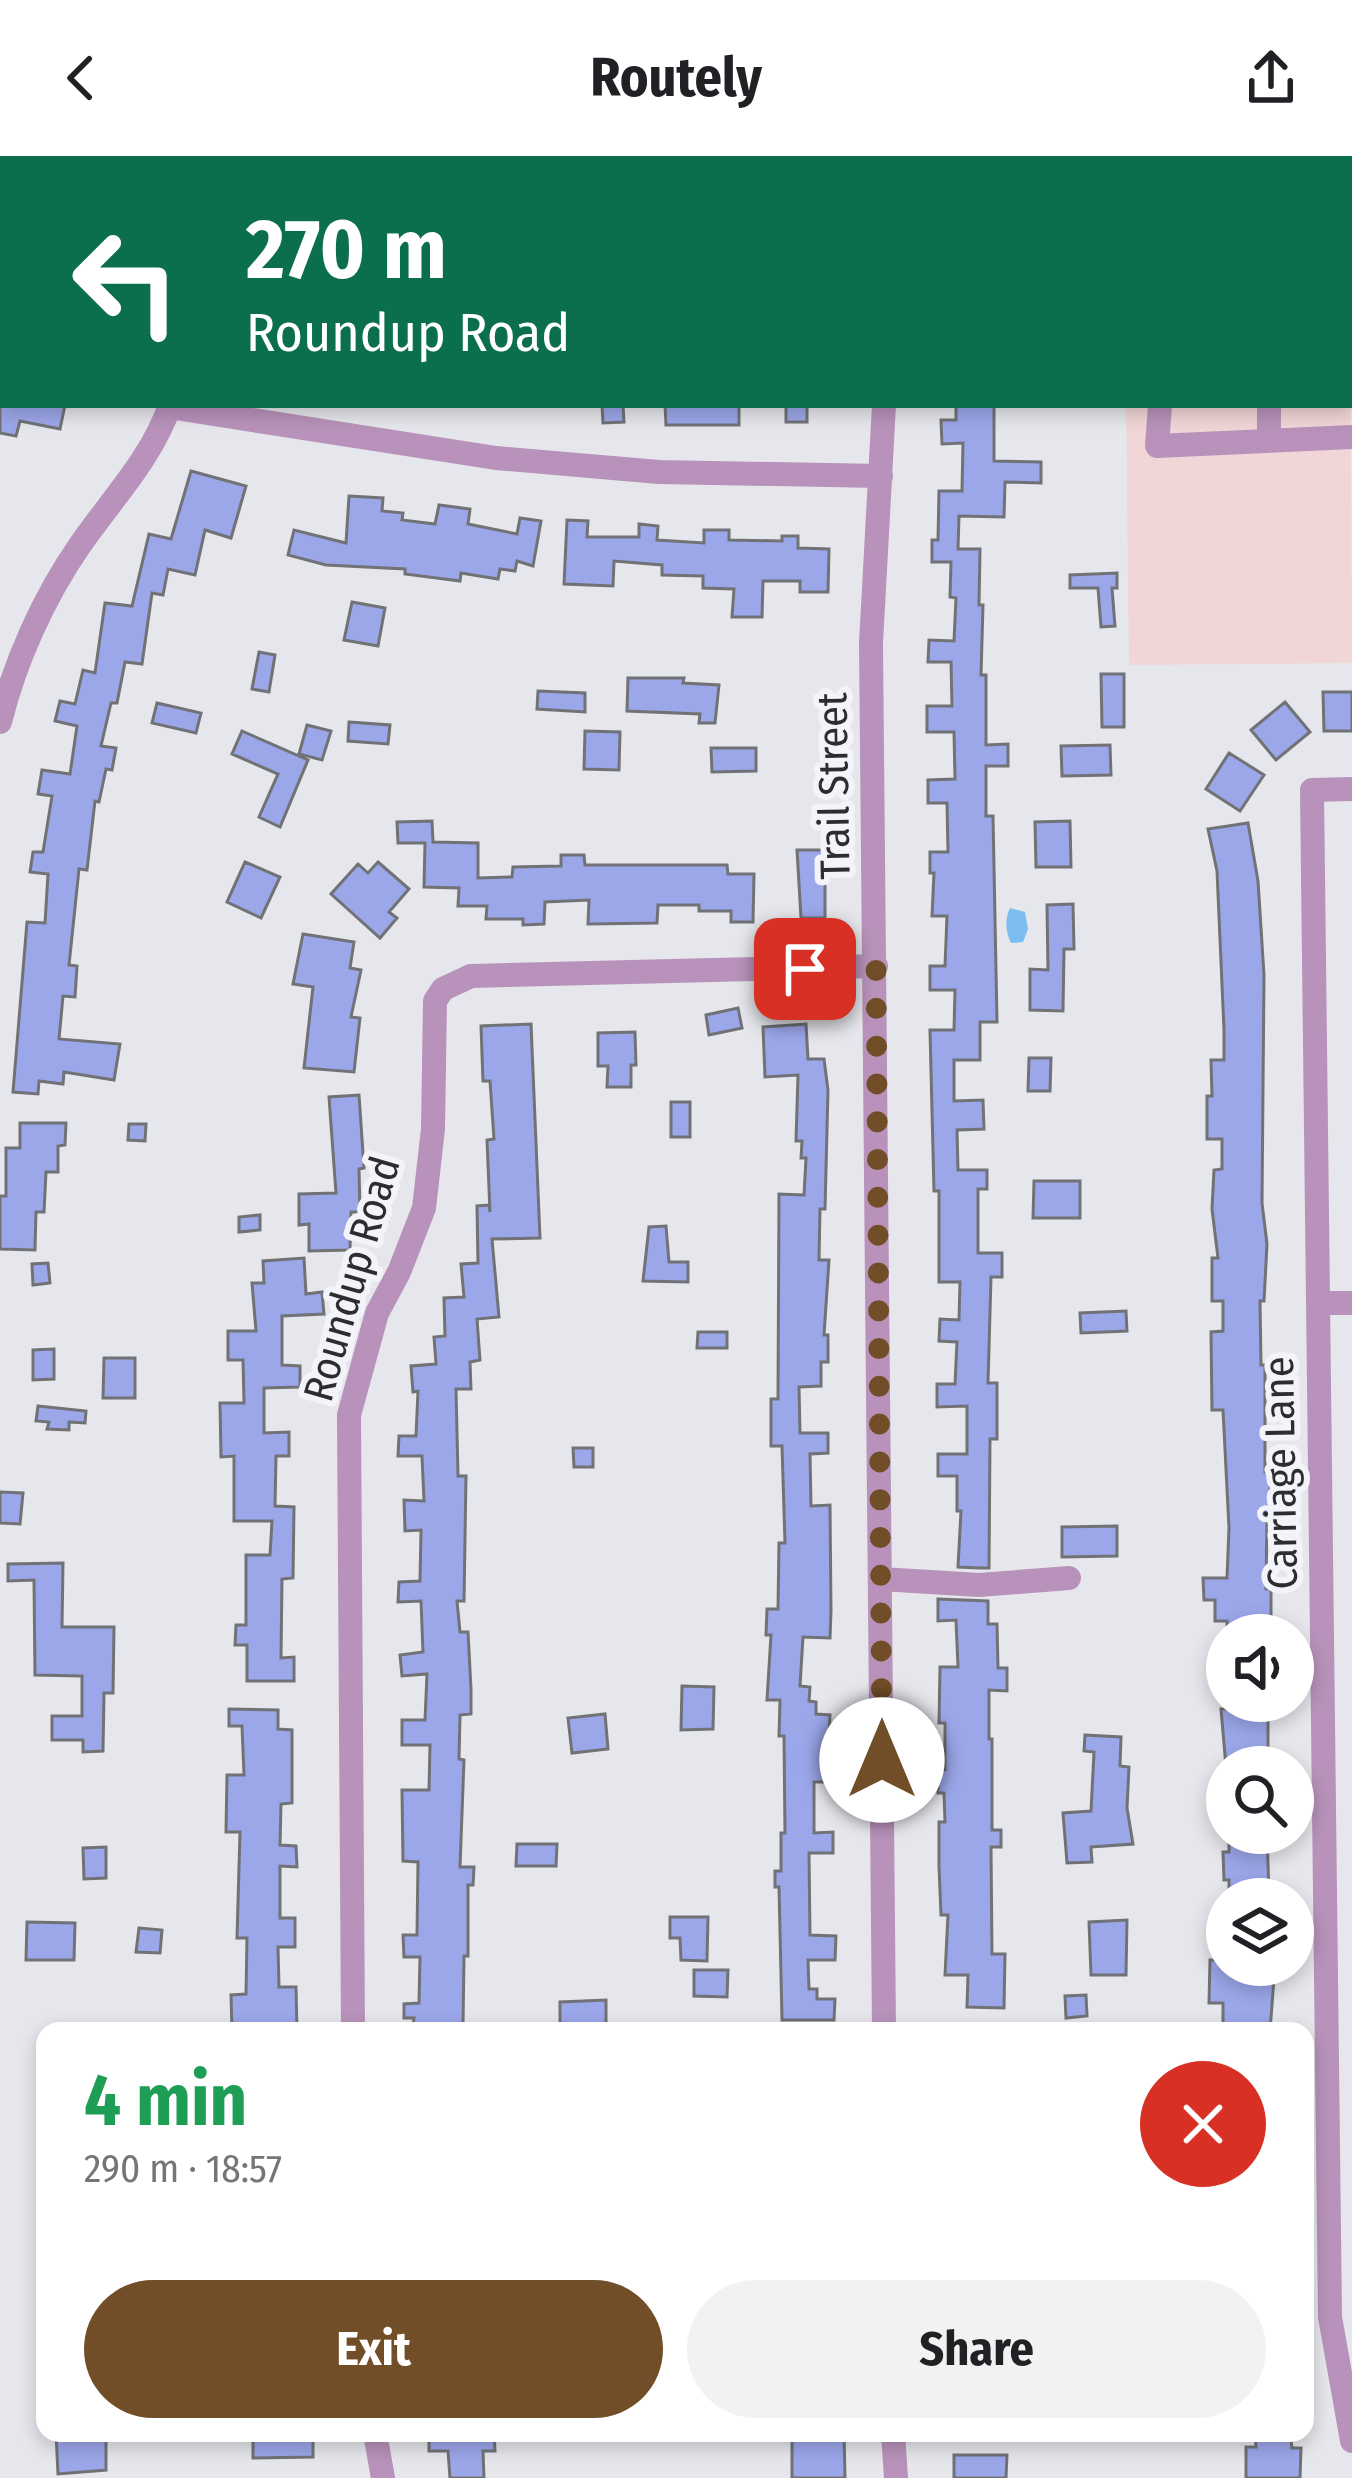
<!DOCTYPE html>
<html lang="en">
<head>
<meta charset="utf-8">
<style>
	body { margin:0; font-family:"Fira Sans Condensed",sans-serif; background:#f2f2f2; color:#202124; height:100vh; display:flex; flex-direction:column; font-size:45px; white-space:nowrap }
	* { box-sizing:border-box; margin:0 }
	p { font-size:39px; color:#757577 }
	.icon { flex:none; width:66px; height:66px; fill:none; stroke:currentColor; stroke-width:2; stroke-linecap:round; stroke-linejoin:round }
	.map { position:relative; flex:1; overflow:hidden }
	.details { position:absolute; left:36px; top:1866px; width:1278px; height:420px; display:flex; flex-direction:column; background:#fff; border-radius:24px; box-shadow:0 6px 18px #0003 }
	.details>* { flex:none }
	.banner { position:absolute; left:0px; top:0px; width:1353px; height:252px; box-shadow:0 6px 18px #0003; background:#0b6e4f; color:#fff; overflow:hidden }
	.fabs { position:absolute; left:1206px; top:1458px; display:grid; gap:24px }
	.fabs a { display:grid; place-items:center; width:108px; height:108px; border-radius:50%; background:#fff; box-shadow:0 6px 18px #0003; font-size:60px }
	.pin { position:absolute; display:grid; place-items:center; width:102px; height:102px; color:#fff; margin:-51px; border-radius:24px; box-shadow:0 6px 18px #0006 }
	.me { position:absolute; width:132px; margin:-66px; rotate:0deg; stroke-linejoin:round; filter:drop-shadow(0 0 9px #0008) }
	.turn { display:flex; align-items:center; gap:42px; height:252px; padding:0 48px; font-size:54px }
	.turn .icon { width:156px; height:156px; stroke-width:2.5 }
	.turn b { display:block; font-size:84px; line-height:102px }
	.round { display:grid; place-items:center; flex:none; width:126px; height:126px; border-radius:63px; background:#f2f2f2 }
	.head { display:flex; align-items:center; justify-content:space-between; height:204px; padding:0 48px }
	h1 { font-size:72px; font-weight:700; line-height:90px; color:#1e9e55 }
	.button { display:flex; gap:24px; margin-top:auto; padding:24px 48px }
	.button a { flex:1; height:138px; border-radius:72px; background:#714e27; color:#fff; font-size:48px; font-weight:700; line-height:138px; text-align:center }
	.button a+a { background:#f2f2f2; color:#202124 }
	header { display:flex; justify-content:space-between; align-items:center; height:156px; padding:0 48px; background:#fff; font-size:54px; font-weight:700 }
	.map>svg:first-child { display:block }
</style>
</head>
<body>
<header><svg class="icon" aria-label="back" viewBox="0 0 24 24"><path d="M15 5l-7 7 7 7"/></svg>Routely<svg class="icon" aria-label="share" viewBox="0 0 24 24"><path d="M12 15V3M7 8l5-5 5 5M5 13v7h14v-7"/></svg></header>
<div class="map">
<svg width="1352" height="2322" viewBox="0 0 1352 2322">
	<rect width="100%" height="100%" fill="#e6e7ec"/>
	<!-- commercial -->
	<path fill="#f1d6d7" d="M1350,76l2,431 -223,2 -3,-260h224z"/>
	<!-- water -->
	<path fill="#7abdee" d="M1010,752l15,4 3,17 -5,13 -12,1c-6,-11 -6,-25 -1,-35z"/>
	<!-- building -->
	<path fill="#9ca7ea" stroke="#717276" stroke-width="3" d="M0,249h65l-5,24 -40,-8 -4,15 -16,-3z
		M602,249h21l1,17 -21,1z
		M665,249h74v20h-73z
		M786,249h21v17h-21z
		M994,249v56l47,1v21l-36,-1 -1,35 -45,-1 -1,33h22l-1,56h4l-2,70h5v70l22,-1v22h-22v50h7l4,206h-17v38h-26v41l29,-1 1,29 -27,1 1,40h29v19h-9v64h24v24h-11l-3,106h9v56h-7l-1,129h-10l-21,-1 3,-56h-4v-35h-19v-22h29v-48l-30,1v-23h18l2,-42 -18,-1 1,-22 19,1 1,-38h-21v-91h-5l-4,-161h24l1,-40h-25v-24h15l2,-50h-15l2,-43h-4v-21h18l-1,-49h-19v-23l27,-1 -1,-47h-27v-26h25l-1,-44h-23l1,-22 25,1 2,-43 -6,-1 1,-35h-19v-22h6l1,-49h23l1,-48 -21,1 -1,-24h15v-14z
		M191,315l55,15 -15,52 -26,-8 -10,45 -27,-6 -5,26 -11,-2 -10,71 -17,-2 -8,41h-6l-10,43 15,2 -4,22 -6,-1 -7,33 -4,-1 -8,69 -8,-1 -10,96 8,1 -2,31 -12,-1 -4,43 61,5 -6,36 -50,-8 -1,12 -24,-3 -1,13 -25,-2 14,-170 18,1 3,-49 -18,-2 3,-20h10l9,-56 -14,-2 4,-24 28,4 7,-48 -22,-5 5,-20 15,3 8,-34 12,3 10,-70 27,3 17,-72 22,5z
		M349,340l34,2 -1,13 21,2 -1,7 33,4 4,-19 31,4 -2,15 49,10 3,-16 21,3 -8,45 -16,-5 -2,10 -15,-2 -2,10 -37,-6 -1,8 -55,-7v-5l-79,-4 -38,-10 6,-25 52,13z
		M567,364l21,1 -1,16h52v-13l19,2 -1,14 47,3v-13h25v10l53,1v-5h16v12l31,1 -1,43h-28v-11h-37l-1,36h-30l2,-28 -31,-1v-12l-41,-1v-10l-48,-4 -1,25 -49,-2z
		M1117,417v15h-5l3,38 -14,1 -3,-39h-28v-13z
		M352,446l33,6 -7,38 -34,-6z
		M259,496l16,3 -6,37 -17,-3z
		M1101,518h23v53h-22z
		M628,522h56l-1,5 36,2 -4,38h-16l1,-9 -73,-3z
		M538,535l47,2v19l-48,-3z
		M1323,536h29v39h-28z
		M1285,546l25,30 -34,28 -25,-30z
		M157,547l44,10 -5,20 -44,-10z
		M349,566l41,3 -2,19 -40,-3z
		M307,569l24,6 -9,29 -23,-6z
		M242,575l66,29 -28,67 -21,-10 19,-43 -46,-20z
		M585,575l35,1 -1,38 -35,-1z
		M1110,589l1,30 -49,1 -1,-30z
		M711,592h45v23l-44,1z
		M1229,597l35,22 -24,36 -34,-22z
		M432,665l1,21 45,1v35l34,-1 1,-10 48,-1v-11h23l1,10h142l1,9h26l-1,48h-22v-11h-32v-6h-41l-1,18 -69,1 1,-24 -44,2 -1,22 -21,1v-6h-37l1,-13h-29l1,-18 -35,-1 1,-44h-27l-1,-21z
		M1070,665l1,46h-35l-1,-45z
		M1248,667l10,58 6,94 -2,228 5,41 -3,57h-4l1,64h4v107h5v43l-3,1 -1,73h5v32h-6l1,14h-39v-14h-12v-21h-11l-1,-22h24l2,-50 -6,-118h-11l-1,-78 12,-1v-30h-11v-43h6l-6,-49 2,-39 8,-1v-30h-15v-43h5l-1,-36h13v-30l-7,-159 -9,-42z
		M797,694h28v68h-24z
		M245,706l35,15 -19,41 -34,-16z
		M378,706l31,27 -20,23 8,6 -17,20 -49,-44 27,-30 10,9z
		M1073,748l1,45h-10l-1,62 -33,-1v-41l18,1 -1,-65z
		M303,778l51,8 -4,26 11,2 -10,47 9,1 -6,54 -50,-4 9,-81 -20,-3z
		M738,852l4,20 -33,7 -3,-20z
		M531,868l9,214 -48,1 7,78 -22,2 3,41 -10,2 1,27h-15l2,87h8l-2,125h-7l3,31h8l3,57v25l-11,1 -1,44 5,1 -4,107h14l-1,18h-5v71h-4l-1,71 -50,-1 1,-8h-10v-14l15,-1 1,-46h-16l-1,-22h14l1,-73 -15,-1 -1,-71h27l1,-45h-28v-25h23l2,-46 -25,2 -2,-21 23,-3 -2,-51 -23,1 1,-20 21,-1 1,-51 -16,1 -1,-31 20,1 -2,-45h-24l1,-20h17l2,-45 -5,1 -2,-26 25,-2 -2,-27 11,-1 -1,-38 20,-1 -3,-33 17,-1 -1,-57 12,-1 1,7 -3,-72 7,-1 -4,-58h-7l-2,-55z
		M806,868l2,35h16l4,31 -3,119h-5l-1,51h10l-5,75h4v27h-7v24l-22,1 1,46h28v20l-18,1 1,52 19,-1 1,106 -1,27 -27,-1 -3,49 10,1 -1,14 7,1v12l14,1 -2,45h4v22h-18v51l19,-1v21h-24l1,82 26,1 -1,24h-27l1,29h8v10h18l-1,21h-52l-3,-133h-4v-16h6v-38h4l-1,-97h-5l1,-36h-13l4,-65h-5l1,-26h11l1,-66h6l-3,-97h-11v-47h7l1,-205 25,1 2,-37h-5l1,-17h-6l2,-66 -33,2 -2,-50z
		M635,876l1,33h-5v22h-24l1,-21h-10v-33z
		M1029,902h22l-1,33h-22z
		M359,939l5,73 -5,1 1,43h-9l-1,38 -41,1v-27l-10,1v-31l37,-1 -7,-96z
		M671,946h19v35h-19z
		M20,967h46l-1,22 -7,1v26h-12l-2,40h-8l-1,38 -35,-1v-53h6v-48h14z
		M129,968h17l-1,17 -17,-1z
		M1034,1025h46v37h-47z
		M260,1059v15l-21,2v-15z
		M666,1070l3,36h19v20l-45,-1 6,-54z
		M304,1102l2,36 16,-2 2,22 -42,2v49l18,1v21l-36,1v45l25,-1v24h-13l-1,50 19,1 -1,71 -11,1 -1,79 13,-1v24h-47v-36h-12l1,-20h10v-70h24l2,-34h-38v-65l-13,1 -1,-54h24l-1,-43h-15v-29h28l-4,-48h12l-1,-22z
		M48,1107l2,20 -17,2 -1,-21z
		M1126,1155l1,20 -46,2 -1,-20z
		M698,1176h29v16h-30z
		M54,1193v30l-21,1v-30z
		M104,1202h31v40h-32z
		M38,1250l48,5 -1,12 -16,-1v8l-22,-1 2,-7 -13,-1z
		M573,1292h20v19h-19z
		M0,1336l23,1 -3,31 -20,-1z
		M1117,1370v30l-55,1v-30z
		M63,1407l-1,64h52l-1,66h-9l-1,58 -20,1v-12h-31v-24h30v-40l-47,-1 -1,-95 -26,1v-17z
		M938,1443l50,2v23h9l1,44h9v23l-18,-1v49h3v91h9v17h-10l1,107h13l-1,54 -37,-1 1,-32h-23l3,-60h-7l-2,-49v-44h6l-1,-29h-6v-22l7,-1v-47h-6l1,-56h18l-2,-47 -18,1z
		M682,1530l32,1 -1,42 -32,1z
		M1228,1545h40v66h-42l-5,-58h7z
		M229,1553l49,1v19l14,1v73l-11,1 -1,41 16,1 1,21 -17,-1v52h15v29h-17l1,40h17l1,44h-65l-1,-36 15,-1 1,-56h-10l3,-106h-14l1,-57h17l-2,-49h-13z
		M605,1558l3,35 -36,4 -4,-35z
		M1085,1579l36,2 -1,29 9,1 -2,41 6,36 -42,3 1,15 -25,1 -4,-50 28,-2 3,-59 -10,-1z
		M1229,1677h38l2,62 -40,1v-16h-5l-1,-28h6z
		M517,1688h40l-1,22h-40z
		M106,1691v31l-22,1 -1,-31z
		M670,1761h38l-1,44 -26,-1 -1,-22h-10z
		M1127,1764l-1,55h-35l-2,-53z
		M27,1766l48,1 -1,37h-48z
		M139,1772l23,2 -2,23 -24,-1z
		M1210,1804h17v5h48l-5,66h-47v-28h-14z
		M694,1814h34l-1,27 -33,-1z
		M1086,1839l1,21 -21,2 -1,-22z
		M606,1844v30l-46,1v-29z
		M56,2277h50v37l-48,4z
		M253,2277h60v24l-60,1z
		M429,2277h65l1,18h-12l1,27h-34l-2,-27h-19z
		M792,2277h52l1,45h-53z
		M1255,2277h35l2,15h9l-1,30h-54v-31h10z
		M954,2299h53l-1,23h-52z"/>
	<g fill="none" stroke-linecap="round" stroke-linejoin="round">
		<!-- minor-tunnel -->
		<path stroke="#c1c2c6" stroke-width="24" stroke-dasharray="24 12" stroke-linecap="butt" d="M1350,144h2
			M1350,189h2"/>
		<!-- minor -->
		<path stroke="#b892ba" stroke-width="24" d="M131,0v3
			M1269,0v3
			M1350,109h2
			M1350,226h2
			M884,249l-13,238 13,1388
			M1160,249l-3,41 195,-9
			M169,251l327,51 163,14 222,4
			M1269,282v-33
			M0,566c15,-61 44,-125 80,-177 31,-45 72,-87 90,-140
			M1352,633l-40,1 18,1527 22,124
			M1318,1147h34
			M881,1423l98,6 90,-7
			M353,1875l-4,-616 28,-102 22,-41 25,-64 9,-79 2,-128 8,-12 28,-13 405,-10
			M375,2277l8,45
			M893,2277l3,45"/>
		<!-- major -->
		<path stroke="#8c4891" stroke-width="30" d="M446,0l21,3
			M1350,11h2"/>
	</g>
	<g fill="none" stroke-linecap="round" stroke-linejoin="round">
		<!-- route -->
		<path stroke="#714e27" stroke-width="21" stroke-dasharray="0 37.8" d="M805,813l71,-3 6,794"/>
	</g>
	<g text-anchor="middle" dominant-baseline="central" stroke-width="12" stroke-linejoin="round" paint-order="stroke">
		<!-- street labels -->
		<g font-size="42" fill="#2c2d2e" stroke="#f3f4f9">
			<text transform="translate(834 630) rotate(-91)">Trail Street</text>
			<text transform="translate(352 1123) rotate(-74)">Roundup Road</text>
			<text transform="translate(1281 1317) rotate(-91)">Carriage Lane</text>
		</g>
	</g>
</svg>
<div class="fabs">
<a><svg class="icon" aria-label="sound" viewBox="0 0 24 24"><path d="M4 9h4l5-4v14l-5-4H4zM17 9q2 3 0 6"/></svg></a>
<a><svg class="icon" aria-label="search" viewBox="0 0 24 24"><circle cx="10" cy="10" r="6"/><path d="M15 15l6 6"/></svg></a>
<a><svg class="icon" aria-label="layers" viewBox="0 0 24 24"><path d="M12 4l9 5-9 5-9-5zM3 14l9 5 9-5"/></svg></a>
</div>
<div class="pin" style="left:805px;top:813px;background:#d93025"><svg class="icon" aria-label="arrive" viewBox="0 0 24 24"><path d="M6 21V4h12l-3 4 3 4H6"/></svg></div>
<svg class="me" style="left:882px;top:1604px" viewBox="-20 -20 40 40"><circle r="19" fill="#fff"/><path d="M0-13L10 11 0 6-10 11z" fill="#714e27"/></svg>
<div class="banner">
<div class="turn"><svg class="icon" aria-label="left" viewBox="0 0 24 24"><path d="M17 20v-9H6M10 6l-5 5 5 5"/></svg><div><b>270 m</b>Roundup Road</div></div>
</div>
<section class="details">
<div class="head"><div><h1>4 min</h1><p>290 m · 18:57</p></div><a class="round" style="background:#d93025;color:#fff"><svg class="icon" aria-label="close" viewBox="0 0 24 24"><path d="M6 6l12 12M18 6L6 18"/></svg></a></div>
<div class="button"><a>Exit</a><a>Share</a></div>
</section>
</div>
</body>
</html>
